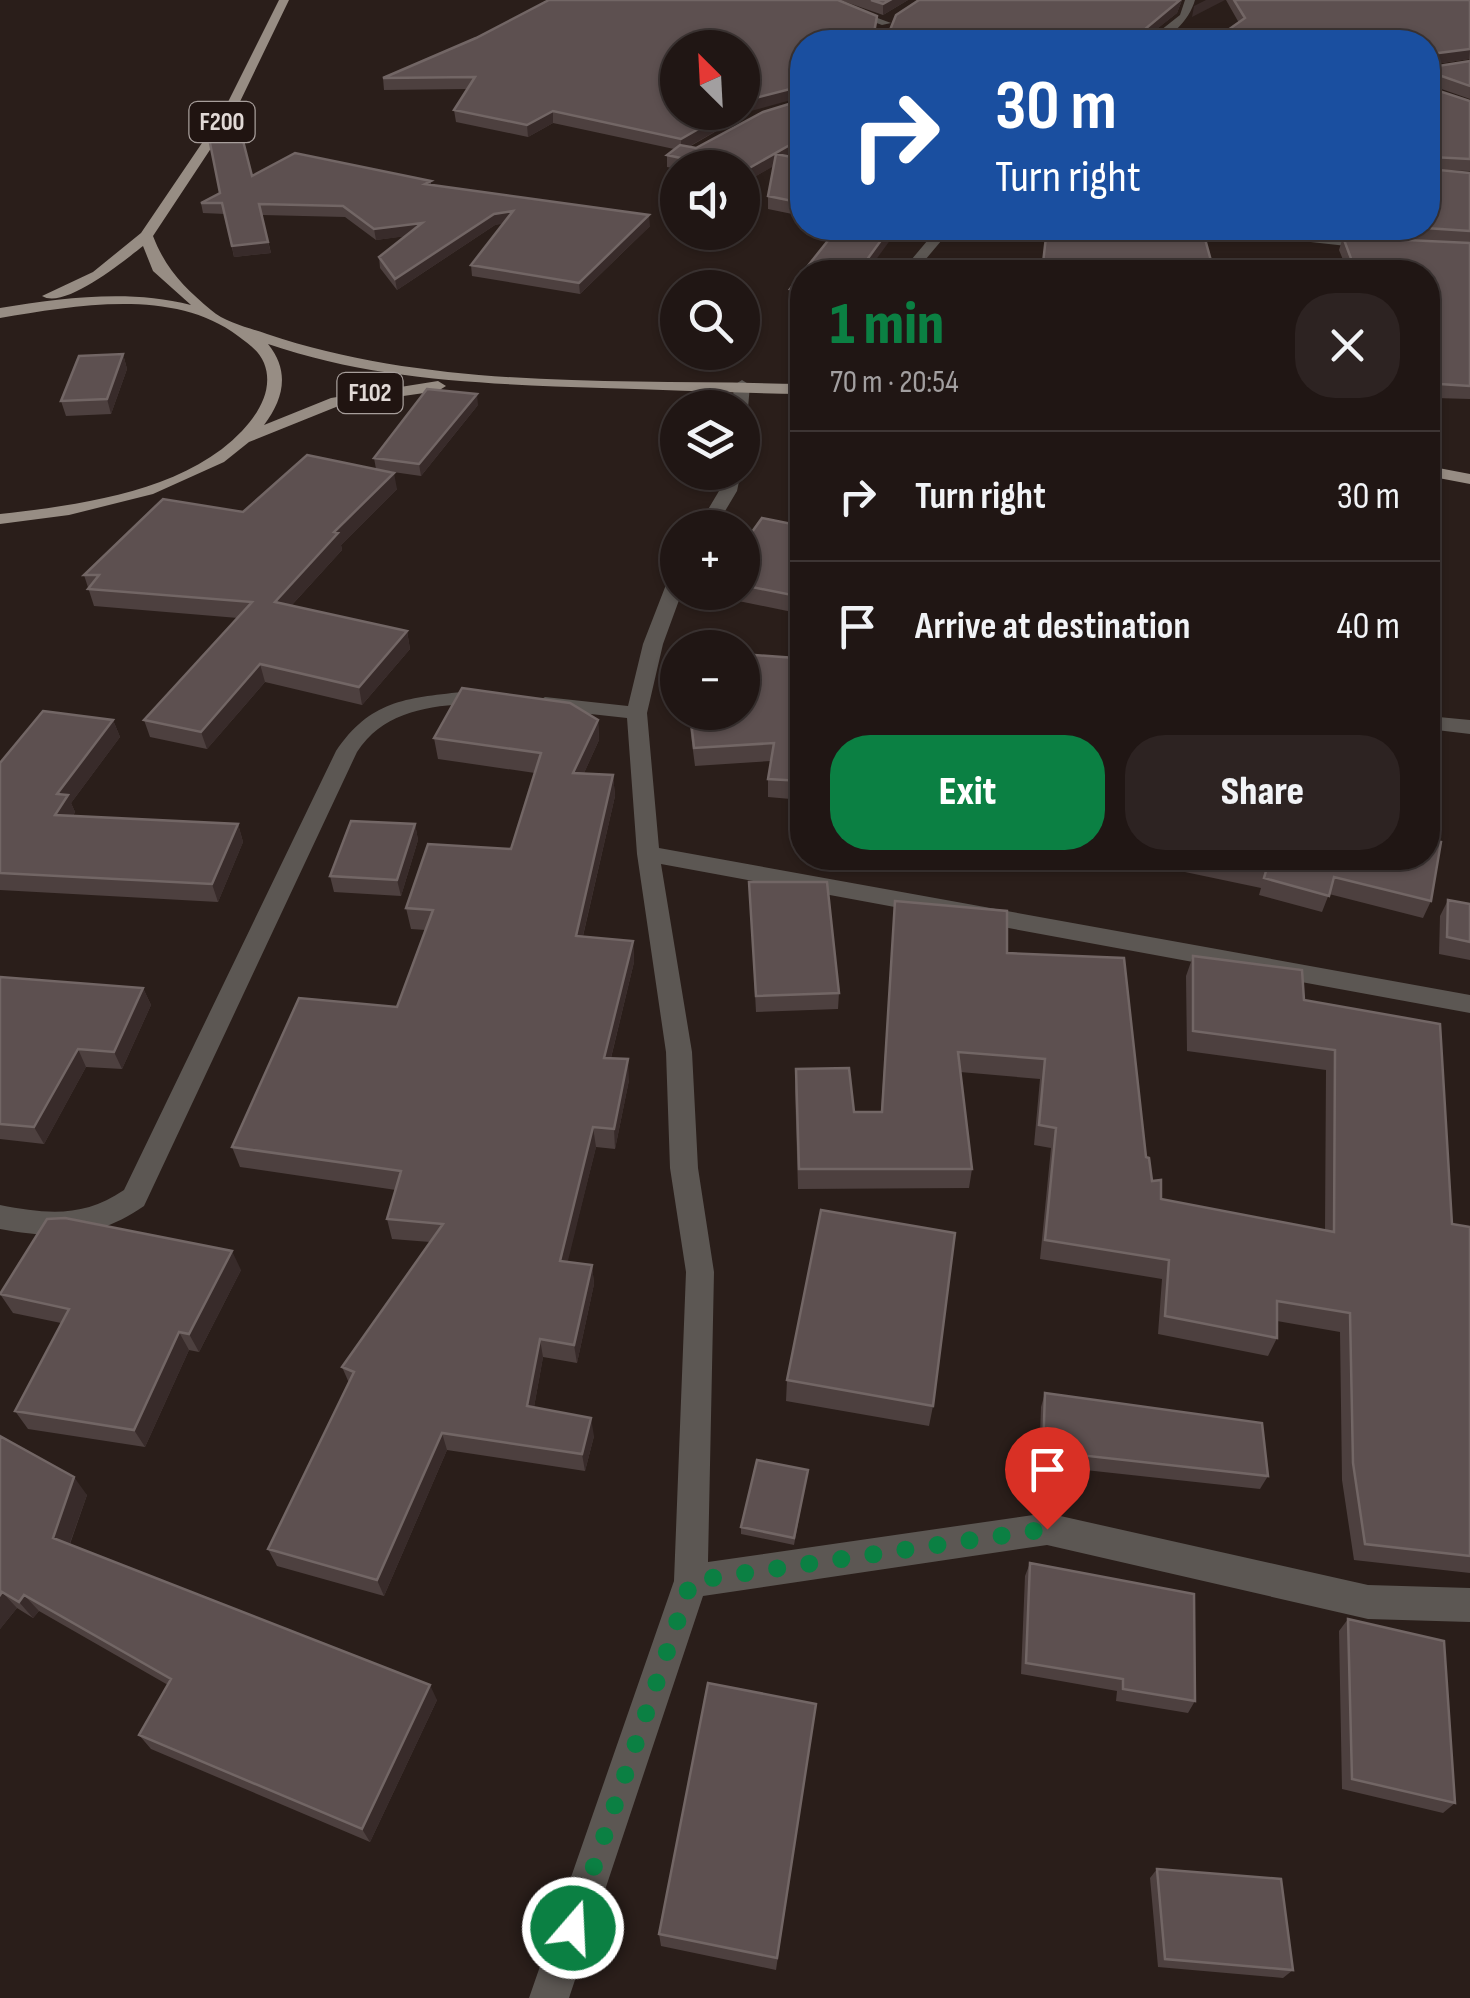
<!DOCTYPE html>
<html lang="en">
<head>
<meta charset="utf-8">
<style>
	body { margin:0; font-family:"Sofia Sans Condensed",sans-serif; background:#2d2322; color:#f1f3f6; height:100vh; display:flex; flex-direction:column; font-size:38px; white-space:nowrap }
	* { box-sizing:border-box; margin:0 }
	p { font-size:32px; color:#a29fa0 }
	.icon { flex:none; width:55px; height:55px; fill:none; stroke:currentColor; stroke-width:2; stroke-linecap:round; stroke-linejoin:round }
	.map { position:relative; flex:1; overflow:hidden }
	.details { position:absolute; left:790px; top:260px; width:650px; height:610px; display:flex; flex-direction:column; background:#201614; border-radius:40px; box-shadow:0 2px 8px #0004,0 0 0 2px #3d3534 }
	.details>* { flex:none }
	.banner { position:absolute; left:790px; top:30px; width:650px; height:210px; border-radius:40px; box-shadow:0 2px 8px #0004,0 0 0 2px #3d3534; background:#1a4fa0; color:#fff; overflow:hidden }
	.needle { width:65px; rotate:336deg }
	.fabs { position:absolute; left:660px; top:30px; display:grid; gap:20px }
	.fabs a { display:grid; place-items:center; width:100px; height:100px; border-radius:50%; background:#201614; box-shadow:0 2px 8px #0004,0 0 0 2px #3d3534; font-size:50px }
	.pin { position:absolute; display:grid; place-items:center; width:85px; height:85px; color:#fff; margin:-102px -42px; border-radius:50% 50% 50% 0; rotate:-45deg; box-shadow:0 0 10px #0007 }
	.pin .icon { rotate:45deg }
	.me { position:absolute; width:110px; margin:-55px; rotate:19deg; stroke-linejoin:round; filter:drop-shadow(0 0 8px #0008) }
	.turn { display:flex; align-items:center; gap:35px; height:210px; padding:0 40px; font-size:45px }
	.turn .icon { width:130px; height:130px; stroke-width:2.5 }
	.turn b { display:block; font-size:70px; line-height:85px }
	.round { display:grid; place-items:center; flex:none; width:105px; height:105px; border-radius:40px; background:#2d2322 }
	.head { display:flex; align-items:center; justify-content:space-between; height:170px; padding:0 40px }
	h1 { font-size:60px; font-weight:800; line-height:75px; color:#0b8043 }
	.button { display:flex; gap:20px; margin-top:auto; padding:20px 40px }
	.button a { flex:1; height:115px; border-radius:40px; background:#0b8043; color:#fff; font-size:40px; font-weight:800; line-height:115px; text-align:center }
	.button a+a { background:#2d2322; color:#f1f3f6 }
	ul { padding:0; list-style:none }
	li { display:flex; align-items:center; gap:30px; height:130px; padding:0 40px; border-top:2px solid #3d3534 }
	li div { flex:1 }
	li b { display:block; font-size:38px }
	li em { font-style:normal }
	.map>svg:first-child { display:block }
</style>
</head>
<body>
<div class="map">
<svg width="1470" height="1998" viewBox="0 0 1470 1998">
	<rect width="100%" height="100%" fill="#2a1e1a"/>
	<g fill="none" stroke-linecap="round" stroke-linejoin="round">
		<!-- street -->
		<path fill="#5c5753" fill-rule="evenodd" d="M814,0h15l62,23 -9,2z
			M1185,0h10c-6,21 -26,42 -49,42l34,-27z
			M938,228h14l-37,44h-14z
			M1214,228h40l120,13 7,4 -7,4 -153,-17z
			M742,380l8,5 -2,23 -6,4v-4h-10l2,-23z
			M723,472h18l-4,19 -22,37h-18l22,-37z
			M678,571v21h4l-19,52 -16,69 12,135 811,147v18l-809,-149 31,188 6,116 16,104 -6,290 339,-49 321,72 102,3v34l-102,-3 -321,-74 -344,51 -134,402h-40l145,-417 12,-309 -16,-104 -4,-116 -29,-198 -10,-136 -82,-9 -10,-6 10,-6 83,9 15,-62 26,-67z
			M462,692h29l10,6c-10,9 -24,5 -38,6 -42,3 -82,11 -106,48l-213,454c-47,33 -89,33 -144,23v-24c47,9 83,13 124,-15l212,-439c34,-50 69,-53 126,-59z
			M1428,716l42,4v14l-42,-5z"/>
		<!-- primary -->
		<path fill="#978d84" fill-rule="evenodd" d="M279,0h10l-54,112 -82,124c13,34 33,53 58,74 15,13 39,18 56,24 169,57 358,45 535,50v10c-66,-1 -133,-4 -200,-6 -113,-4 -226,-7 -334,-44 22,27 16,55 -4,81l67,-27 107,-17 8,5 -8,5 -97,14 -92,37 -25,20 -71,32 -84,21 -69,9v-10c79,-9 184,-22 242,-83 17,-18 32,-43 22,-68 -5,-13 -16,-19 -26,-27 -65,-49 -164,-30 -238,-18v-10c63,-10 128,-19 191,-3l-38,-34 -10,-25c-19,15 -79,64 -101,50l51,-24 48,-39 82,-121z
			M1428,466l42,8v10l-42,-8z"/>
	</g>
	<!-- wall -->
	<path fill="#4d403f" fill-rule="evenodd" d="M840,0h68l-25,15z
		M919,0h263l-5,13 -37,29h-338l-51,69 -62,36 7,1 106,-48v50l-12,7 12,2v57l-34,-7v-13l5,-30 -29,17h-2v-15h-64v1l-11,-2v-12l7,-6 -121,-26 -25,14 -72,-15 -2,-12 14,-21 -84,1 -1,-12 494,-62 -2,17 13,2z
		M1226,0h244v99l-40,-14v3l40,13v70l-33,-1 33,3v226l-35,-1 -5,-13h-2v-113h-80l-9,-22 4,-13 93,4 -101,-7 -3,-6h96l-189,-205zM1469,59l1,2 -38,6 -3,-2z
		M252,176l179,5v4l219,41 -70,68 -108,-18 -1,-11 32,-42 -8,2 -98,65 -17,-22 -1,-11 26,-21 -29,4 -31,-23 -83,-2 9,38 -37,4 -9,-43 -22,-1 -2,-10z
		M802,273v32l-13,-2 1,-14z
		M123,354l4,15 -16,45 -45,2 -5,-15z
		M478,405l-57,71 -42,-6 18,19 -56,56 1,5 -51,56 116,25 3,18 -48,56 -97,-23 -58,67 -57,-12 -6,-17 94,-102 -144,-12 -10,-31 159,-63 133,-43 -2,-11z
		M802,526v88l-83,-17v-5h23v-46z
		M795,658l-2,30 9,1v111l-34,-3v-18l3,-18 -76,5 -7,-54h54z
		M113,720l7,17 -49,66 4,9 -2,4 165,8 5,18 -25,60 -218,-12v-127z
		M598,720l1,20 -15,33 29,2 2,21 -32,140 50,5 1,21 -23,96 18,22 -14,69 -19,-2 -29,115 25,3 2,19 -17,79 -34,-6 -9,50 60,29 -9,35 -138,-21 -63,146 -107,-30 -9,-17 81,-166 -7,-16 88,-125 -38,-3 -5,-20 9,-29 -156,-23 -8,-20 165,-140 29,-77 -15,-1 -5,-21 105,-59 24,-76 -97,-14 -4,-21z
		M415,824l3,16 -17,56 -67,-4 -4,-16z
		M1169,858h259l3,43 -8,17 -94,-24 -7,18 -63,-17 2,-7 -95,-20z
		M749,882l90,111 -1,16 -82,3z
		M1448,900l22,4v56l-31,-6 1,-38z
		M895,901l112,52 139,204 6,24 9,18 164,31 1,-160 -139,-19 -1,-75 7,-20 111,44 148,224 18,3v346l-116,-13 -12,-80 -2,-148 -63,-11v17l-9,18 -110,-22 4,-55 -122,-20 11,-111 -17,-3 6,-66 -80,-7 12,97 -3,19 -171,1 -3,-100 1,-20 58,43h27z
		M0,977l143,11 8,17 -29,64 -36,-2 -42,77 -44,-5z
		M241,1270l-42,82 -10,-2 -44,97 -117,-18 -13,-18 46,-88 -48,-10 -13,-19z
		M787,1380l146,26 -4,20 -143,-25z
		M1045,1393l223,83 -8,13 -221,-24 2,-58z
		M0,1436l87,59 -17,49 367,156 -67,142 -219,-93 -12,-14 29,-50 -129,-74 -6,7 -16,-10 -17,21z
		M808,1470l-14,75 -53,-11v-7z
		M1030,1563l165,138 -7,12 -72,-12 1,-10 -96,-17 4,-98z
		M1348,1619l107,184 -12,10 -101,-24 -3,-158z
		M816,1704l-40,266 -115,-24 -2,-12z
		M1157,1869l136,101 -10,8 -125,-11 -8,-89z"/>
	<!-- shaded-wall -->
	<path fill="#382b2a" d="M890,0h18l-25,15v-11z
		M1180,0h2l-5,13 -35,28 -22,1z
		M1206,0h19l-33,17 2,-11z
		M1470,49l-1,10 -41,6 3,-11z
		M802,86v11l-51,14 -70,40v-12l47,-27h14v-8l9,-5z
		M553,111v12l-25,14 -1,-12z
		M802,138v12l-58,33v-12z
		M513,211l1,11 -19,3 -98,65 -2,-11 99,-65z
		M649,215l1,11 -70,68 -1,-11z
		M422,223l1,11 -47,6 -2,-11z
		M890,228h9l-32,44h-9z
		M268,242l3,11 -37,4 -2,-11z
		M123,354l4,15 -16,45 -4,-15z
		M477,394l1,11 -57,71 -2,-12z
		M394,473l3,16 -56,56 1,5 -63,69 -4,-17 59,-70z
		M407,631l3,18 -48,56 -3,-18z
		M260,664l5,18 -58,67 -6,-17z
		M113,720l7,17 -49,66 4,9 -12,21 -8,-18 2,-21z
		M598,720l1,20 -24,53 -2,-20z
		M613,775l2,21 -37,161 -2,-21z
		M238,824l5,18 -25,60 -6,-18z
		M415,824l3,16 -17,56 -4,-16z
		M633,941l1,21 -28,116 -2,-20z
		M143,988l8,17 -29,64 -8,-17z
		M78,1049l8,18 -42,77 -10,-17z
		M628,1059l1,21 -14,69 -1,-20z
		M593,1127l3,20 -33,134 -3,-20z
		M232,1251l9,19 -42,82 -10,-18z
		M592,1265l2,19 -17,79 -3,-18z
		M179,1332l10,18 -44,97 -11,-17z
		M540,1339l3,18 -12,67 -4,-18z
		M591,1418l3,18 -9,35 -3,-17z
		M442,1433l5,17 -63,146 -7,-16z
		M74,1477l13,18 -21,59 -13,-16z
		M2,1592l15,16 -17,21v-34z
		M24,1595l15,16 -6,7 -14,-16z
		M430,1685l7,15 -67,142 -8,-13z"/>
	<!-- building -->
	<path fill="#5d5050" stroke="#726665" stroke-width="2.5" d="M549,0h289l39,16 -3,17 14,2 8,-20 23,-15h261l-36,30 -24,12h-318v44l-51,13 -9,5v-56h-64v64h50l-47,27 -128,-28 -26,14 -73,-15 21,-33 -92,1 93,-40z
		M871,0h19l-7,4z
		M1234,0h236v49l-39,5 -3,10 4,3 38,-6v25l-37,-13 -5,4 2,11 40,13v58l-38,-2 -4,12 42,4v58l-44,-3 2,-186h-217l34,-24z
		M802,100v38l-58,33h-2v-3h-15l-60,-13 13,-10 16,3 67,-36z
		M239,125l13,51 43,-23 136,28 -6,3 224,31 -70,68 -108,-18 42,-54 -19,3 -99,65 -16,-22 43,-34 -48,6 -31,-23 -84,-2 9,38 -36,4 -10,-43h-21l19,-10 -10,-50 9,-14z
		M776,154l26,5v44l-34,-7z
		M838,228h52l-32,44h-55z
		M1047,228h155l11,40 4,1v3h-175z
		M1343,237l127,6v143l-30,-2 -6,-13h-6v-99h-72z
		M802,273v18l-12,-2z
		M123,354l-16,45 -46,2 18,-45z
		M427,389l50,5 -58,70 -45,-6z
		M307,455l87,18 -60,59 4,1 -63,69 132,29 -48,56 -99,-23 -59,68 -57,-12 108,-118 -164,-13 11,-14h-15l79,-76 80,13z
		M762,518l40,8v71l-60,-12v-39z
		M742,654l53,4 -5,30 12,1v92l-34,-2 6,-36 -80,5 -4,-36h52z
		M462,688l108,15 28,17 -25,53 40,2 -37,161 57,5 -29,117 24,1 -14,70 -21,-2 -33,134 32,4 -18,80 -34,-6 -13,67 64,12 -9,36 -140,-21 -65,147 -109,-31 86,-177 -12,-5 101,-143 -56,-5 14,-48 -169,-24 67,-149 98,9 36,-97 -27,-2 22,-64 83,5 30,-96 -107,-15z
		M43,711l70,9 -56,74 11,1 -13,20 183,9 -26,60 -212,-11v-110z
		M351,821l64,3 -18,56 -67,-4z
		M1428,839l13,3 -10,59 -97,-24 -5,19 -65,-18 2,-7 -66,-13h228z
		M749,882h78l12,111 -83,3z
		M1448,900l22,4v38l-23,-5z
		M895,901l112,10v42l117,5 22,199 3,1 3,23 9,-1v19l173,33 1,-182 -142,-19v-75l109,14 2,30 136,24 12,200 18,3v329l-105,-12 -12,-81 -3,-150 -73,-12v37l-112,-22 4,-56 -124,-20 11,-112 -17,-3 6,-66 -87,-7 14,117h-173l-3,-100 53,-1 5,44h28z
		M0,977l143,11 -29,64 -36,-3 -44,78 -34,-3z
		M821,1210l134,23 -22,173 -146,-26z
		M65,1218l167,33 -43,83 -10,-2 -45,98 -119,-19 54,-102 -69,-15 47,-75z
		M1045,1393l217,30 6,53 -225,-25z
		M0,1436l74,41 -21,61 377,147 -68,144 -223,-94 32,-56 -147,-84 -5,7 -17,-10 -2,3z
		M757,1460l51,10 -14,68 -53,-11z
		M1030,1563l164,31 1,107 -72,-12v-10l-97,-16z
		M1348,1619l96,22 11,162 -103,-24z
		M708,1683l108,21 -39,254 -118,-24z
		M1157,1869l124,10 12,91 -128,-11z"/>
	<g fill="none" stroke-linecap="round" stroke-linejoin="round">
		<!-- route -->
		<path stroke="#0b8043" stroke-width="18" stroke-dasharray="0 32.4" d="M573,1928l118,-347 356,-52"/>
	</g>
	<g text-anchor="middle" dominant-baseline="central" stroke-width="10" stroke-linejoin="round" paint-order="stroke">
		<!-- shield labels -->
		<g fill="#201411" stroke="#a79e9b" stroke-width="2.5">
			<rect x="189.5" y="102" width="65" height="40" rx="8"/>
			<rect x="337.5" y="373" width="65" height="40" rx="8"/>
		</g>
		<g font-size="25" font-weight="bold" fill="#e1d9d6">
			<text x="222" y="122">F200</text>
			<text x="370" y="393">F102</text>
		</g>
	</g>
</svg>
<div class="fabs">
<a><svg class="needle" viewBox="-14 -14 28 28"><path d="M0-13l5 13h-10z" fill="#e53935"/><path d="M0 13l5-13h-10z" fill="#a29fa0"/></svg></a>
<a><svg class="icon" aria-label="sound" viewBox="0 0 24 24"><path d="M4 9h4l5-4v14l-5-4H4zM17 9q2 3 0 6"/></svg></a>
<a><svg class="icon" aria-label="search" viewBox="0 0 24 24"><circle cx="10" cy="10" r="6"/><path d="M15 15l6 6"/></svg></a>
<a><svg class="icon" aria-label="layers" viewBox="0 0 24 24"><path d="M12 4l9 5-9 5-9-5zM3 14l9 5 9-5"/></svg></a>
<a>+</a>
<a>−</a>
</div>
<div class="pin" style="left:1047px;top:1529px;background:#d93025"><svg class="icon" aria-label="arrive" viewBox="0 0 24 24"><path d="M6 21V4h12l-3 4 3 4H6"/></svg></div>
<svg class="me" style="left:573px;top:1928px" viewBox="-20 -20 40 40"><circle r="17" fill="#0b8043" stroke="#fff" stroke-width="3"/><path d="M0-11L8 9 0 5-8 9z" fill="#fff"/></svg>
<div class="banner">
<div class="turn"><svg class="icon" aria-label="right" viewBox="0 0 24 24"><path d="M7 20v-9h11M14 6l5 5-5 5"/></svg><div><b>30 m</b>Turn right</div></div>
</div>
<section class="details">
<div class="head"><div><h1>1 min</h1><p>70 m · 20:54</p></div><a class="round"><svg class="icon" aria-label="close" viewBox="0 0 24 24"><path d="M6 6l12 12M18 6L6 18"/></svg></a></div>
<ul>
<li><svg class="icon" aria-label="right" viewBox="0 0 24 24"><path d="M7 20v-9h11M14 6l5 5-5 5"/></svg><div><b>Turn right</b></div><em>30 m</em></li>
<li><svg class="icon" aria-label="arrive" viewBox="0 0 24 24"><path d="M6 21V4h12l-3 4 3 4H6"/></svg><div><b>Arrive at destination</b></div><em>40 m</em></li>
</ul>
<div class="button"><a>Exit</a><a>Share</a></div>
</section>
</div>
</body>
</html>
